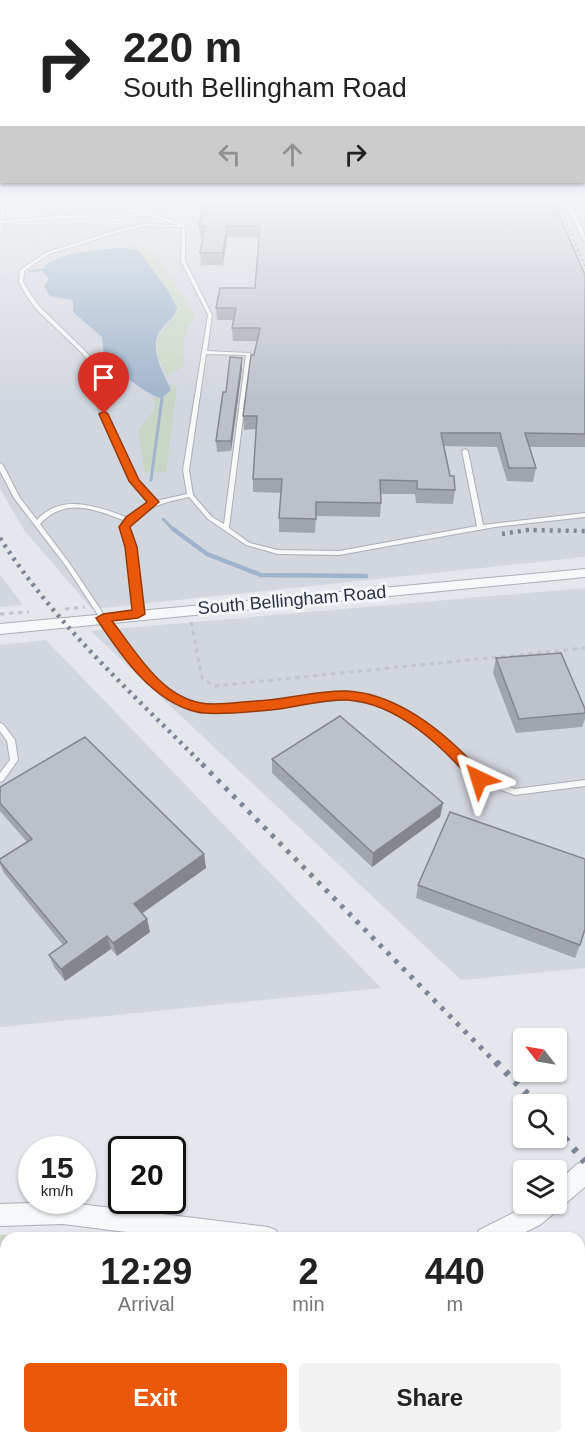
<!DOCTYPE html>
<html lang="en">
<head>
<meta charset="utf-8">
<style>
	body { margin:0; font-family:Arial,sans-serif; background:#f2f2f2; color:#222; height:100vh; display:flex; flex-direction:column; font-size:22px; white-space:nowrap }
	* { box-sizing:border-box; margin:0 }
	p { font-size:20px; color:#767676 }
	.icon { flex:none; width:33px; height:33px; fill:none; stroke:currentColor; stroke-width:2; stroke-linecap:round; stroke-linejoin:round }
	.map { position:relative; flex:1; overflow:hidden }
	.drawer { position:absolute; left:0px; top:1232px; width:585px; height:212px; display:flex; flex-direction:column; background:#fff; border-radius:18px 18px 0 0; box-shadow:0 2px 4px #0004 }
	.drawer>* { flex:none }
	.hud { position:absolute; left:0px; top:0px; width:585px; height:183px; box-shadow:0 2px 4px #0004; background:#fff; color:#222; overflow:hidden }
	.needle { width:39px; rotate:301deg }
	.fabs { position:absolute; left:513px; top:1028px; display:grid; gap:12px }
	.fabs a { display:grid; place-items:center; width:54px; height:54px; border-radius:6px; background:#fff; box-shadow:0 2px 4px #0004; font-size:30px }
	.speed { position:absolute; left:18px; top:1136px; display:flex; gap:12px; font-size:30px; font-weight:700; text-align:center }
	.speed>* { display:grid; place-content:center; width:78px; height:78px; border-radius:50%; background:#fff; box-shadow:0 2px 4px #0004; line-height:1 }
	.speed small { font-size:15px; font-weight:400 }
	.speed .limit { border:3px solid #111; border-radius:9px; background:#fff; color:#111 }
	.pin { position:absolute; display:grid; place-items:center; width:51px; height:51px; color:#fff; margin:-62px -26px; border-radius:50% 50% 50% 0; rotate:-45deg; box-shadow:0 0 6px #0007 }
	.pin .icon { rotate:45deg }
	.me { position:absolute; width:66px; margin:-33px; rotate:319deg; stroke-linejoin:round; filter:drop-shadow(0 0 4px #0008) }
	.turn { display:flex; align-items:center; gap:21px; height:126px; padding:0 24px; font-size:27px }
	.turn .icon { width:78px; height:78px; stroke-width:2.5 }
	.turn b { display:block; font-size:42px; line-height:51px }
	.lanes { display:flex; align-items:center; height:57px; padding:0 24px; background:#0003; justify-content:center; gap:30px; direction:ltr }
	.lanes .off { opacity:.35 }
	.eta { display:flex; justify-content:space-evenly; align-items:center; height:102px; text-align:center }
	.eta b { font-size:36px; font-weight:600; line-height:42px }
	.primary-button { display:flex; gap:12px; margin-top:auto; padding:12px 24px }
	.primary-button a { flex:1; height:69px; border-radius:6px; background:#ea580c; color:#fff; font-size:24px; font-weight:600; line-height:69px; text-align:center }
	.primary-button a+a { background:#f2f2f2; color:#222 }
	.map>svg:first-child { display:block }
</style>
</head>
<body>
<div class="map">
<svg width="585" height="1442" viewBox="0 0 585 1442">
	<rect width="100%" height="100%" fill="#e4e7ec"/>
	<!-- built -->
	<path fill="#d2d6de" d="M0,199h585v358l-493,52 -68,-79 -24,-41z
		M0,575l23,30 -23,2z
		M585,588v380l-124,12 -370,-349z
		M46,640l335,348 -381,39v-382z"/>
	<!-- green -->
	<path fill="#c9d6c5" d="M137,246l15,4 43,65c-10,16 -14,30 -10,50l-19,12c-11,-28 -17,-36 7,-58l-35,-68 -15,-3z
		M168,384l9,1 -11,87 -21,1 -7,-42 17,-22 -2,-12 9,1 9,-8z
		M0,1235h70l22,2 -86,1v159l-6,1z
		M79,1437h207l-8,5h-198z"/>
	<!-- water -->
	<path fill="#9fb4cc" d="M123,248l15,2 29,39 10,19c-4,12 -11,14 -17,23 -12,18 4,42 11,59l-9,8c-12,-1 -30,-18 -42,-24l-1,-9 -15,-10 -2,-18 -29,-25v-12l-23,-4 -6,-10 5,-7 -7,-9c13,-19 59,-21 81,-22z
		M6,1347v90h114l1,5h-121v-94z"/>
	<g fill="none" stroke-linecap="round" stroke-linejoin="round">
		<!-- stream-far2 -->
		<path stroke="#9fb4cc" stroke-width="2" d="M29,271l13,-1"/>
		<!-- stream-far1 -->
		<path stroke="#9fb4cc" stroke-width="3" d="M151,480l11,-82
			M163,519l11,11"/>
		<!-- stream -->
		<path stroke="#9fb4cc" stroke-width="4.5" d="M173,529l34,25 54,21 105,1"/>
		<defs>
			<path id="service" d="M1,199h4l-2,22 55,-5 85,-2 9,-6 3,-9h4l-3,10 -6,4 35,12v36l27,54 -5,36 42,2 2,1 -22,174 21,15 28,7 61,1 138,-25 -15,-75 3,-2 3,2 15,74 102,-12v4l-90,10 -156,28 -61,-1 -32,-9 -38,-26 -19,-22c-24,5 -45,10 -61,30l6,20 7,67 -3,2 -3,-2 -7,-67 -6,-20 4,-6c-30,-11 -60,-25 -86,3l30,40 51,76 31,36 22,17 26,12 70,-3 77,-9 38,9 37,20 38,30 22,25 33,12 70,-9v6l-70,9 -39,-14 -22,-25 -38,-30 -36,-20 -33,-7 -77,9 -71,3 -31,-14 -22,-17 -29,-36 -51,-78 -52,-68 -14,-27v-8l3,2 17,33 17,22c25,-28 62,-13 92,-2l7,-7 16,-8 -21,-22 -38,-85 7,-22 -19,-22 -45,-43 -10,-14 -7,-13 1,-12 27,-18 74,-23 22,-5 34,1 -29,-10 -4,1 -86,2 -55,5 -1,9 -2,1zM143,226l39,1 -1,34 27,54 -25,155 4,24 -31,7 -19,-21 -38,-84 7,-22 -22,-24 -44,-43 -9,-12 -8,-13 1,-11 25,-17 74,-23zM206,354l40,1 -22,169 -12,-7 -19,-22 -4,-25z
				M564,199h4l7,15h10v2h-9l9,20v5l-2,-1 -11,-24 -2,-1 1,-1z
				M28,205l108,1 2,1 -2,1 -107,-1z
				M0,723l3,1 12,16 3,20 -15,21 -3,1v-9l10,-13 -3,-19 -7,-10z"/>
			<path id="minor" d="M585,569v8l-585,57v-10z
				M585,1161v26l-45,38 -27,13h-37l3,-8 54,-27h23v-19l21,-20z
				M63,1202l205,25 8,3 3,8h-106l-110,-14 -63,2v-22z
				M322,1437h26l2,5h-26z"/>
		</defs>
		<!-- service casing -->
		<use href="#service" stroke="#a9aeb7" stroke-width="2"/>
		<!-- minor casing -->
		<use href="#minor" stroke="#a9aeb7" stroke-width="2"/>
		<!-- path-far1 -->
		<path stroke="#c2c5cb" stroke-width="1.5" stroke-dasharray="2 2" stroke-linecap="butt" d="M23,258l13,-20 19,-11
			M0,283l13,-10"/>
		<!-- path -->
		<path stroke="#c2c5cb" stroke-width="3" stroke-dasharray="4.5 4.5" stroke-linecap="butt" d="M65,609l20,-2
			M0,614l29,-2
			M191,622l11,56 12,8 371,-38"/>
		<!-- service -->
		<use href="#service" fill="#f7f8fa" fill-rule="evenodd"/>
		<!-- minor -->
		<use href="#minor" fill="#f7f8fa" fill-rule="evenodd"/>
		<!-- rail-far4 -->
		<path stroke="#7d8696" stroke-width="2" stroke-dasharray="1.5 4" stroke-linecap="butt" d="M556,199l29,67"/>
		<!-- rail-far3 -->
		<path stroke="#7d8696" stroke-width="3" stroke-dasharray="2 4.5" stroke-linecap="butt" d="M527,530h10"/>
		<!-- rail-far2 -->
		<path stroke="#7d8696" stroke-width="4.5" stroke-dasharray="3 5" stroke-linecap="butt" d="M502,534l26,-4 57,1
			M0,538c54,85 133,156 203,227"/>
		<!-- rail-far1 -->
		<path stroke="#7d8696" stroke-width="5" stroke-dasharray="4 7" stroke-linecap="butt" d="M202,764l295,300"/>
		<!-- rail -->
		<path stroke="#7d8696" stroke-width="7" stroke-dasharray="4.5 9" stroke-linecap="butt" d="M496,1062l41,42
			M556,1128l29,34"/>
	</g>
	<!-- wall -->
	<path fill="#a1a5ae" d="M205,199l380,76v172h-56l7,21 -3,14 -26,-1 -10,-34 -54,-1 7,30 5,14 -2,14 -37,-1 -1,-9h-35l1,9 -1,14 -64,-1 -1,17 -36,-1v-14l2,-25 -28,-1v-13l3,-50 -12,1 -1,-14 11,-61 3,-14h-24l-1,-13 2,-8h-17l-1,-12 39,-20 4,-50 -32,-1 -4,28h-22l-1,-12 3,-16h-3l-1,-11z
		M242,358v10l-11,83 -14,1 -1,-11 10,-49z
		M496,658l89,51v10l-3,8 -66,6 -23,-60z
		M272,759l171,44 -3,14 -68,50 -100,-94z
		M0,787l204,67 2,14 -64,45 5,6 3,13 -33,24 -6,-7 -46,32 -11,-14 -5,-12 14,-10 -59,-72 -4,-9v-5l27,-17 -27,-31z
		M418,885l162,60 -5,13 -159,-60z"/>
	<!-- shaded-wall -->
	<path fill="#83868d" d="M227,226v11l-4,28v-12z
		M242,358v10l-11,83v-10z
		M443,803l-3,14 -68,50 1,-14z
		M204,854l2,14 -69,49 -3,-13z
		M147,919l3,13 -33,24 -4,-13z
		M107,936l4,13 -46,32 -4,-12z"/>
	<!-- building -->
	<path fill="#bbc0ca" stroke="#83868d" stroke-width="1.5" d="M205,199h347l33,76v159l-60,-1 11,35h-27l-9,-35h-59l9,43h4l1,14 -38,-1v-8l-37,-1 1,23 -65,-1v17l-37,-1 3,-39h-29l4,-63h-14l8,-61h3l6,-27h-28l4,-20h-20l4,-20h35l5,-62h-33l-4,27h-23l5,-27h-6z
		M230,357l12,1 -11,83h-15l7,-49h3z
		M561,653l24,56v4l-66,6 -23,-61z
		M340,716l103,87 -70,50 -101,-94z
		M85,737l119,117 -70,50 13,15 -34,24 -6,-7 -46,33 -12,-14 18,-13 -67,-80v-3l32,-20 -32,-36v-16z
		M450,812l135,47v70l-5,16 -162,-60z"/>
	<!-- sky -->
	<linearGradient id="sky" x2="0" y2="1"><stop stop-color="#8bb4dd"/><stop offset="0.5" stop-color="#f3f4f6"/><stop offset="1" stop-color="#f3f4f6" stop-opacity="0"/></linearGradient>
	<rect width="585" height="401" fill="url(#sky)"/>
	<!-- route -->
	<path fill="#ea580c" stroke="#983908" stroke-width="1.5" d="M104,411l4,3 31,66 20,22 -29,25 7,20 8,67 -7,4 -26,3c23,29 48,75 89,82 16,3 38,-1 55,-2 30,-1 61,-11 91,-10 54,3 103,46 137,84l2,4 -2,4h-10c-31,-36 -76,-80 -127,-83 -22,-1 -46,6 -68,9 -19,2 -65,7 -82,3 -45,-10 -77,-58 -101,-94l7,-4 29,-4 -7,-63 -6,-20 7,-10 21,-15 -18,-21 -30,-67z"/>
	<g text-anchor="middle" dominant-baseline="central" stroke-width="6" stroke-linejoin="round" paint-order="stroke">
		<!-- street labels -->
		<g font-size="18" fill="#2b3445" stroke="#f4f6f9">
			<text transform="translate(292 600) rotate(-5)">South Bellingham Road</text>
		</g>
	</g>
</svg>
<div class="fabs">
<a><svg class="needle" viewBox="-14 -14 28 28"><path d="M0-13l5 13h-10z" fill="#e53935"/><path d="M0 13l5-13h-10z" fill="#767676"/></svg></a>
<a><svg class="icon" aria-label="search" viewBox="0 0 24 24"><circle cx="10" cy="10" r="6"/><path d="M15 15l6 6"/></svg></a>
<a><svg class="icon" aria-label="layers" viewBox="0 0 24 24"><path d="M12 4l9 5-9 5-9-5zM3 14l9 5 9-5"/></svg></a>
</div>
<div class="speed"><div>15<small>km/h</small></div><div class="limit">20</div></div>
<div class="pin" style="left:104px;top:414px;background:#d93025"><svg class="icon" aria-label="arrive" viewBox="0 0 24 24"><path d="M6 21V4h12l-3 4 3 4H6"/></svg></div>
<svg class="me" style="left:479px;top:779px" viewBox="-20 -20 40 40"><path d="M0-17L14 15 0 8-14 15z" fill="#ea580c" stroke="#fff" stroke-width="4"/></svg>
<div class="hud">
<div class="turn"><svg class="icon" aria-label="right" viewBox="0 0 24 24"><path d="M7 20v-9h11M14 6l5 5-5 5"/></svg><div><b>220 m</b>South Bellingham Road</div></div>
<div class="lanes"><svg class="icon off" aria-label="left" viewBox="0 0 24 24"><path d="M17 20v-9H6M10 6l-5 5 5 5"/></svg><svg class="icon off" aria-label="ahead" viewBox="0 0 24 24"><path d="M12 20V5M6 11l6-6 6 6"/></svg><svg class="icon" aria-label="right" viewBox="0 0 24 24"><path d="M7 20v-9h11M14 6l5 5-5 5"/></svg></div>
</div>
<section class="drawer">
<div class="eta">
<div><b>12:29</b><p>Arrival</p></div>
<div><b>2</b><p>min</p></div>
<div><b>440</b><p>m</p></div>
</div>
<div class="primary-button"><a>Exit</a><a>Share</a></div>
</section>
</div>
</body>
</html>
